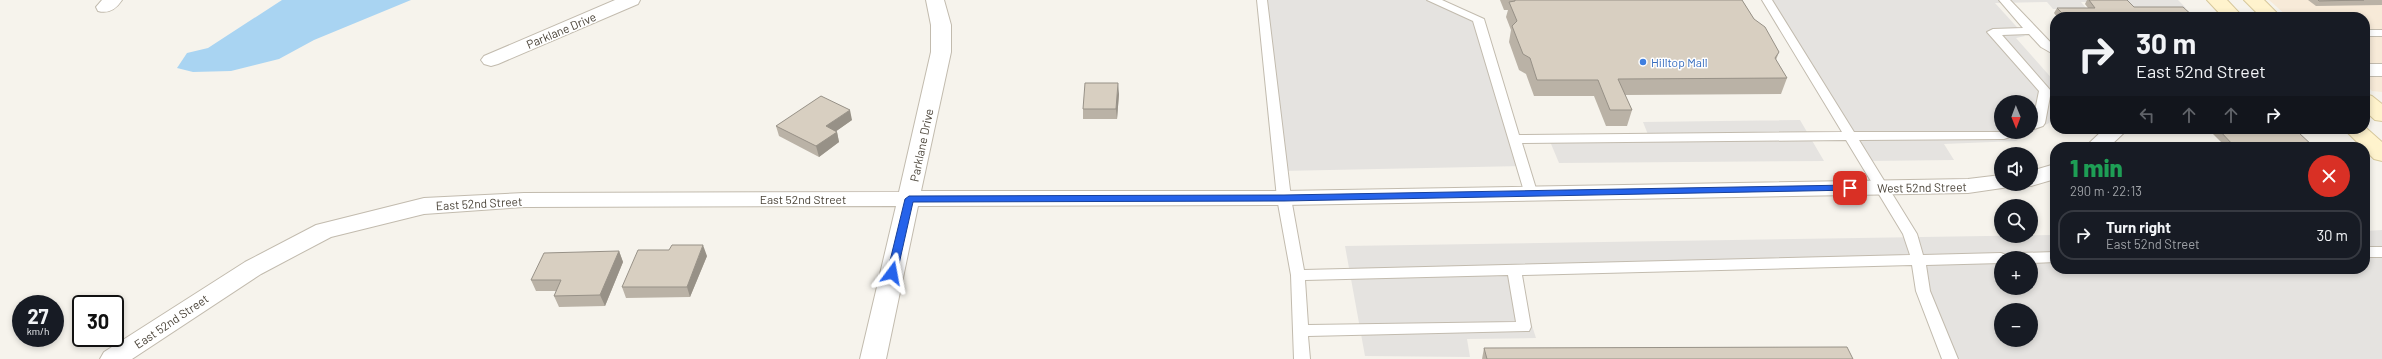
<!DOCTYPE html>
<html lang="en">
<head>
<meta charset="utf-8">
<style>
	body { margin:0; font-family:Barlow,sans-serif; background:#20242c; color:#f1f3f6; height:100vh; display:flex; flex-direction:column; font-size:15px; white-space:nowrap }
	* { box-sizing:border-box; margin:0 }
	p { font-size:13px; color:#9ea1a6 }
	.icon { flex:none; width:22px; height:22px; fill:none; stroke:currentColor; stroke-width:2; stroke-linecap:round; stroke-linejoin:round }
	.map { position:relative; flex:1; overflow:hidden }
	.drawer { position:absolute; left:2050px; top:142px; width:320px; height:132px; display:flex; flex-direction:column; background:#171b24; border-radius:16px; box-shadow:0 2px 6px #0003 }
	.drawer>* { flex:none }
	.guide { position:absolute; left:2050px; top:12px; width:320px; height:122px; border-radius:16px; box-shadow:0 2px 6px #0003; background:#171b24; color:#f1f3f6; overflow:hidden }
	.needle { width:26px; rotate:179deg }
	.fabs { position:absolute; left:1994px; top:95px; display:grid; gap:8px }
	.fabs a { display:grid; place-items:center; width:44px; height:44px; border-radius:50%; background:#171b24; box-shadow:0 2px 6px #0003; font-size:20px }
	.speed { position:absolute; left:12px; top:295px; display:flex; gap:8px; font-size:20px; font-weight:700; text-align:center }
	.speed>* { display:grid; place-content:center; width:52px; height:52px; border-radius:50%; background:#171b24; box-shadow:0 2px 6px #0003; line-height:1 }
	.speed small { font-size:10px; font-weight:400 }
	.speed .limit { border:2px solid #111; border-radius:6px; background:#fff; color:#111 }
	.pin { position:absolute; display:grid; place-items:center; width:34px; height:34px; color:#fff; margin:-17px; border-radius:8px; box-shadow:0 2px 6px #0006 }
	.me { position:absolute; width:44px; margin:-22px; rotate:13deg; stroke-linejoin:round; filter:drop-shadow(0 0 3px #0008) }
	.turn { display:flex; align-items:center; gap:14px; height:84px; padding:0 20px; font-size:18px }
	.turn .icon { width:52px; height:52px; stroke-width:2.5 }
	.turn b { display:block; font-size:28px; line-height:34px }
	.lanes { display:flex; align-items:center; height:38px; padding:0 20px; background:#0003; justify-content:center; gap:20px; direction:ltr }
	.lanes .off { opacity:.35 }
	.round { display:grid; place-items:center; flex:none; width:42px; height:42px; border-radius:21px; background:#20242c }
	.summary { display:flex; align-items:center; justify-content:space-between; height:68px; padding:0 20px }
	h1 { font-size:24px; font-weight:800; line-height:30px; color:#1e9e55 }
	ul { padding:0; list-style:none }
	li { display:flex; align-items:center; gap:12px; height:50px; margin:0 8px 6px; padding:0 12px; border:2px solid #363941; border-radius:16px }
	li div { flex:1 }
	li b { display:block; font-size:15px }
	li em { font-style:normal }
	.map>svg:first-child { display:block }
</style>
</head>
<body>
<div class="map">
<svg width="2382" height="359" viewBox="0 0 2382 359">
	<rect width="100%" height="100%" fill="#f6f3ec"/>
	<!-- commercial -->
	<path fill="#f7ead8" d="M2269,0h113v92l-10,-1 -7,-7v-67h-77z"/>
	<!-- parking -->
	<path fill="#e5e3e0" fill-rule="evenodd" d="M1262,0h170l46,19 45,147 -242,5z
		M1767,0h411l8,8h-54l-7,-6h-44l6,7h-34l-6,-7 -52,1 30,33 -9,2 39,44v21l-6,20 -33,18 -72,3 10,16 -88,1zM2001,102h30v30h-30z
		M1800,120l24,41 -265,2 -10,-24 100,-2 -6,-15z
		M2382,230v129h-432l-32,-99 -404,10 22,68 -69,1 3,18 -105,-1 -20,-110 710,-11v34h310v-38zM2001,258h30v30h-30zM2001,310h30v30h-30z"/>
	<!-- water -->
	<path fill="#a9d4f2" d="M282,0h129l-97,40 -35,19 -48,12 -38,1 -16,-4 10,-15 21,-5z"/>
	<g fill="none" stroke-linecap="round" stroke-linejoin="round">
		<defs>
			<path id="service" d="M1257,0h10l24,198 13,72 606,-15 -7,-21 -57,-94 -324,3 16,52 -7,4 -5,-1 -53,-177 -46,-21h15l42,19 35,116 323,-3 -80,-132h10l82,132h164l-2,3 -12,4 -145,1 58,94 6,21 78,-2 5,2 2,3h-7v5l-75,2 4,26 28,68h-16l-26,-68 -4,-26 -390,10 9,52 -2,4 -221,5 2,23h-16l-3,-84 -14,-77zM1508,275l8,47 -208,3 -3,-45z
				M1999,0h11l45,47v8l-14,-8 -12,-13 -27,1 49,56 -6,32 -2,3 -12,4v-8l2,-1 6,-30 -52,-59 6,-3 30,-1z
				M2365,30h17v6h-17z
				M2365,247h17v10h-17z
				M2055,252v10l-24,1v-5h-18l2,-3 5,-2z"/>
			<path id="minor" d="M102,0h20c-6,9 -13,14 -24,11l-2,-4z
				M615,0h25l-2,4 -140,60 -7,2 -7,-2 -3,-4 3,-4z
				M926,0h18l7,25v27l-30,139h363l684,-12 33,-4v9h10l-2,3 -41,6 -684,12 -366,1 -32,153h-26l36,-153 -372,1 -100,7 -93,23 -70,37 -129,85h-32l4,-7 141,-90 71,-37 108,-27 100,-5 375,-1 32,-140v-27z
				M2365,64h17v12h-17z
				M2104,129h24l-19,18h-24z
				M2055,164v15l-24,7 -8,-2h8v-13z"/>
			<path id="secondary" d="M2207,0h20l16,17h-20z
				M2244,0h20l17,17h-20z
				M2365,94l7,2 10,8v17l-7,-1 -10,-9z
				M2365,127l17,15v19l-8,-2 -9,-9v-3h-3l-18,-18h21z"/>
		</defs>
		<!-- service casing -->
		<use href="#service" stroke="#c2bbae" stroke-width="2"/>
		<!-- minor casing -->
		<use href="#minor" stroke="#c2bbae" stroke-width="2"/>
		<!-- secondary casing -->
		<use href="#secondary" stroke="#d6c79b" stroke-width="2"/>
		<!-- service -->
		<use href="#service" fill="#fff" fill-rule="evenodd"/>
		<!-- minor -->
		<use href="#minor" fill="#fff" fill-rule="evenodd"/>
		<!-- secondary -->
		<use href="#secondary" fill="#fff3cd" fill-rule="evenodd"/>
	</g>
	<!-- wall -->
	<path fill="#bab2a6" d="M1500,0h242l12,19 25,33 -3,8 11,18 -6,16 -156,1 7,15 -5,16h-21l-12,-30h-60l-8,-22 -7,-4 -10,-28 2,-12 -5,-13 2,-7h-4z
		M2087,0h40l7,7 60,10h-137l-3,-4 3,-5h31l-3,-4z
		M2308,0h74v5l-66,1z
		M1119,94l-2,25h-34v-10z
		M852,120l-16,11 1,1 2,10 -20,15 -40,-21 -3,-10z
		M2208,129h62l4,4 40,14h-88z
		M619,251l4,11 -18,44 -46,1 -5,-11 2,-5h-20l-5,-11z
		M707,256l-17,41 -64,1 -4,-11z
		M1484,348l369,11h-371z"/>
	<!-- shaded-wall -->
	<path fill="#979187" d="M1118,83l1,11 -2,25 -1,-10z
		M850,110l2,10 -24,17 -2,-11z
		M837,132l2,10 -20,15 -3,-11z
		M703,245l4,11 -17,41 -3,-10z
		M619,251l4,11 -18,44 -5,-11z"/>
	<!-- building -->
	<path fill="#d8cfc1" stroke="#979187" d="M1515,0h227l12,19 11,8 14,25 -4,6 12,20 -169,1 14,31h-22l-12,-30h-61l-7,-22 -7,-4 -11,-28 5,-5 -8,-19 6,-1z
		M2089,0h38l7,7h49l11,10h-128l-9,-9h38z
		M2318,0h46l-45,1z
		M1085,83h33l-2,26h-33z
		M821,96l29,14 -24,16 11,6 -21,14 -40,-20z
		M2218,129h52l4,4 24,-1 16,15h-79z
		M672,245h31l-16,42h-65l16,-37h31z
		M619,251l-19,44 -46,1 7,-16h-30l13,-27z
		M1847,347l6,12h-366l-3,-11z"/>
	<!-- route -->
	<path fill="#2563eb" stroke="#184099" d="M1850,185l5,3 -1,2 -570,11 -371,1 -16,71 -5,3 -5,-3 18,-74 4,-3 375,-1z"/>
	<!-- markers -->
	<circle fill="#3f7fe0" stroke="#fff" stroke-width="1.5" cx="1643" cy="62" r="4"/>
	<g text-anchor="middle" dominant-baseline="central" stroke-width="3" stroke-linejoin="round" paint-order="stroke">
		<!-- street labels -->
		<g font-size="12" fill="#4b4439" stroke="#fff">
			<text transform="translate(561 30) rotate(-23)">Parklane Drive</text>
			<text transform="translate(921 145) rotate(-78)">Parklane Drive</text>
			<text transform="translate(1922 187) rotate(-1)">West 52nd Street</text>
			<text x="803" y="199">East 52nd Street</text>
			<text transform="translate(479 203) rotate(-3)">East 52nd Street</text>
			<text transform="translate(171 321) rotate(-34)">East 52nd Street</text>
		</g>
		<!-- shop labels -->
		<g font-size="12" fill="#366cbe" stroke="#fff" text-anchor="start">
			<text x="1651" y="62">Hilltop Mall</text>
		</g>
	</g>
</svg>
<div class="fabs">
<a><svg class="needle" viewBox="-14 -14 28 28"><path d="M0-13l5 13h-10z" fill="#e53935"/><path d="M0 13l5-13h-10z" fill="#9ea1a6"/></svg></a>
<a><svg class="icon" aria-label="sound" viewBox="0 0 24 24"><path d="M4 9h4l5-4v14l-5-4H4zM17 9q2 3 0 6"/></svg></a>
<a><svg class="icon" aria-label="search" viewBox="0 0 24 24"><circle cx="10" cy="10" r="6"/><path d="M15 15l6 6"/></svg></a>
<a>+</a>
<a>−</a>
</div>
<div class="speed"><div>27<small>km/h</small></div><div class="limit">30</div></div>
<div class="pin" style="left:1850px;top:188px;background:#d93025"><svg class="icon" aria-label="arrive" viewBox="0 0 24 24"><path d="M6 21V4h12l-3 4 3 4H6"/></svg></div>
<svg class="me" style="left:892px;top:273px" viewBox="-20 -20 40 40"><path d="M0-17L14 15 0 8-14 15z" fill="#2563eb" stroke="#fff" stroke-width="4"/></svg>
<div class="guide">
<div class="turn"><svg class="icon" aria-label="right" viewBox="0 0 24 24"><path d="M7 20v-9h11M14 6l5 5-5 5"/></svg><div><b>30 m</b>East 52nd Street</div></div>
<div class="lanes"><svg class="icon off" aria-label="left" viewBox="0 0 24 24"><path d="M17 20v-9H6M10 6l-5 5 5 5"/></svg><svg class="icon off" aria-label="ahead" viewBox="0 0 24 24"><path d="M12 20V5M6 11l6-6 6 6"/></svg><svg class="icon off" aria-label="ahead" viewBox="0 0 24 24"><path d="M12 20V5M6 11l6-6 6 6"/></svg><svg class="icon" aria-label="right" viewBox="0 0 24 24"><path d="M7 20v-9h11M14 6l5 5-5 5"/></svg></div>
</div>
<section class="drawer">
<div class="summary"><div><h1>1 min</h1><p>290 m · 22:13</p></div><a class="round" style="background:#d93025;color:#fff"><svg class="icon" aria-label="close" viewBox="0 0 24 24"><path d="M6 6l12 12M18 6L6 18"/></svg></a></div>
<ul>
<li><svg class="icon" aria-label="right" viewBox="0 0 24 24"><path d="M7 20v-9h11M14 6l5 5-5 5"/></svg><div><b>Turn right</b><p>East 52nd Street</p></div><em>30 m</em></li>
</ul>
</section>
</div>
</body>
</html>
